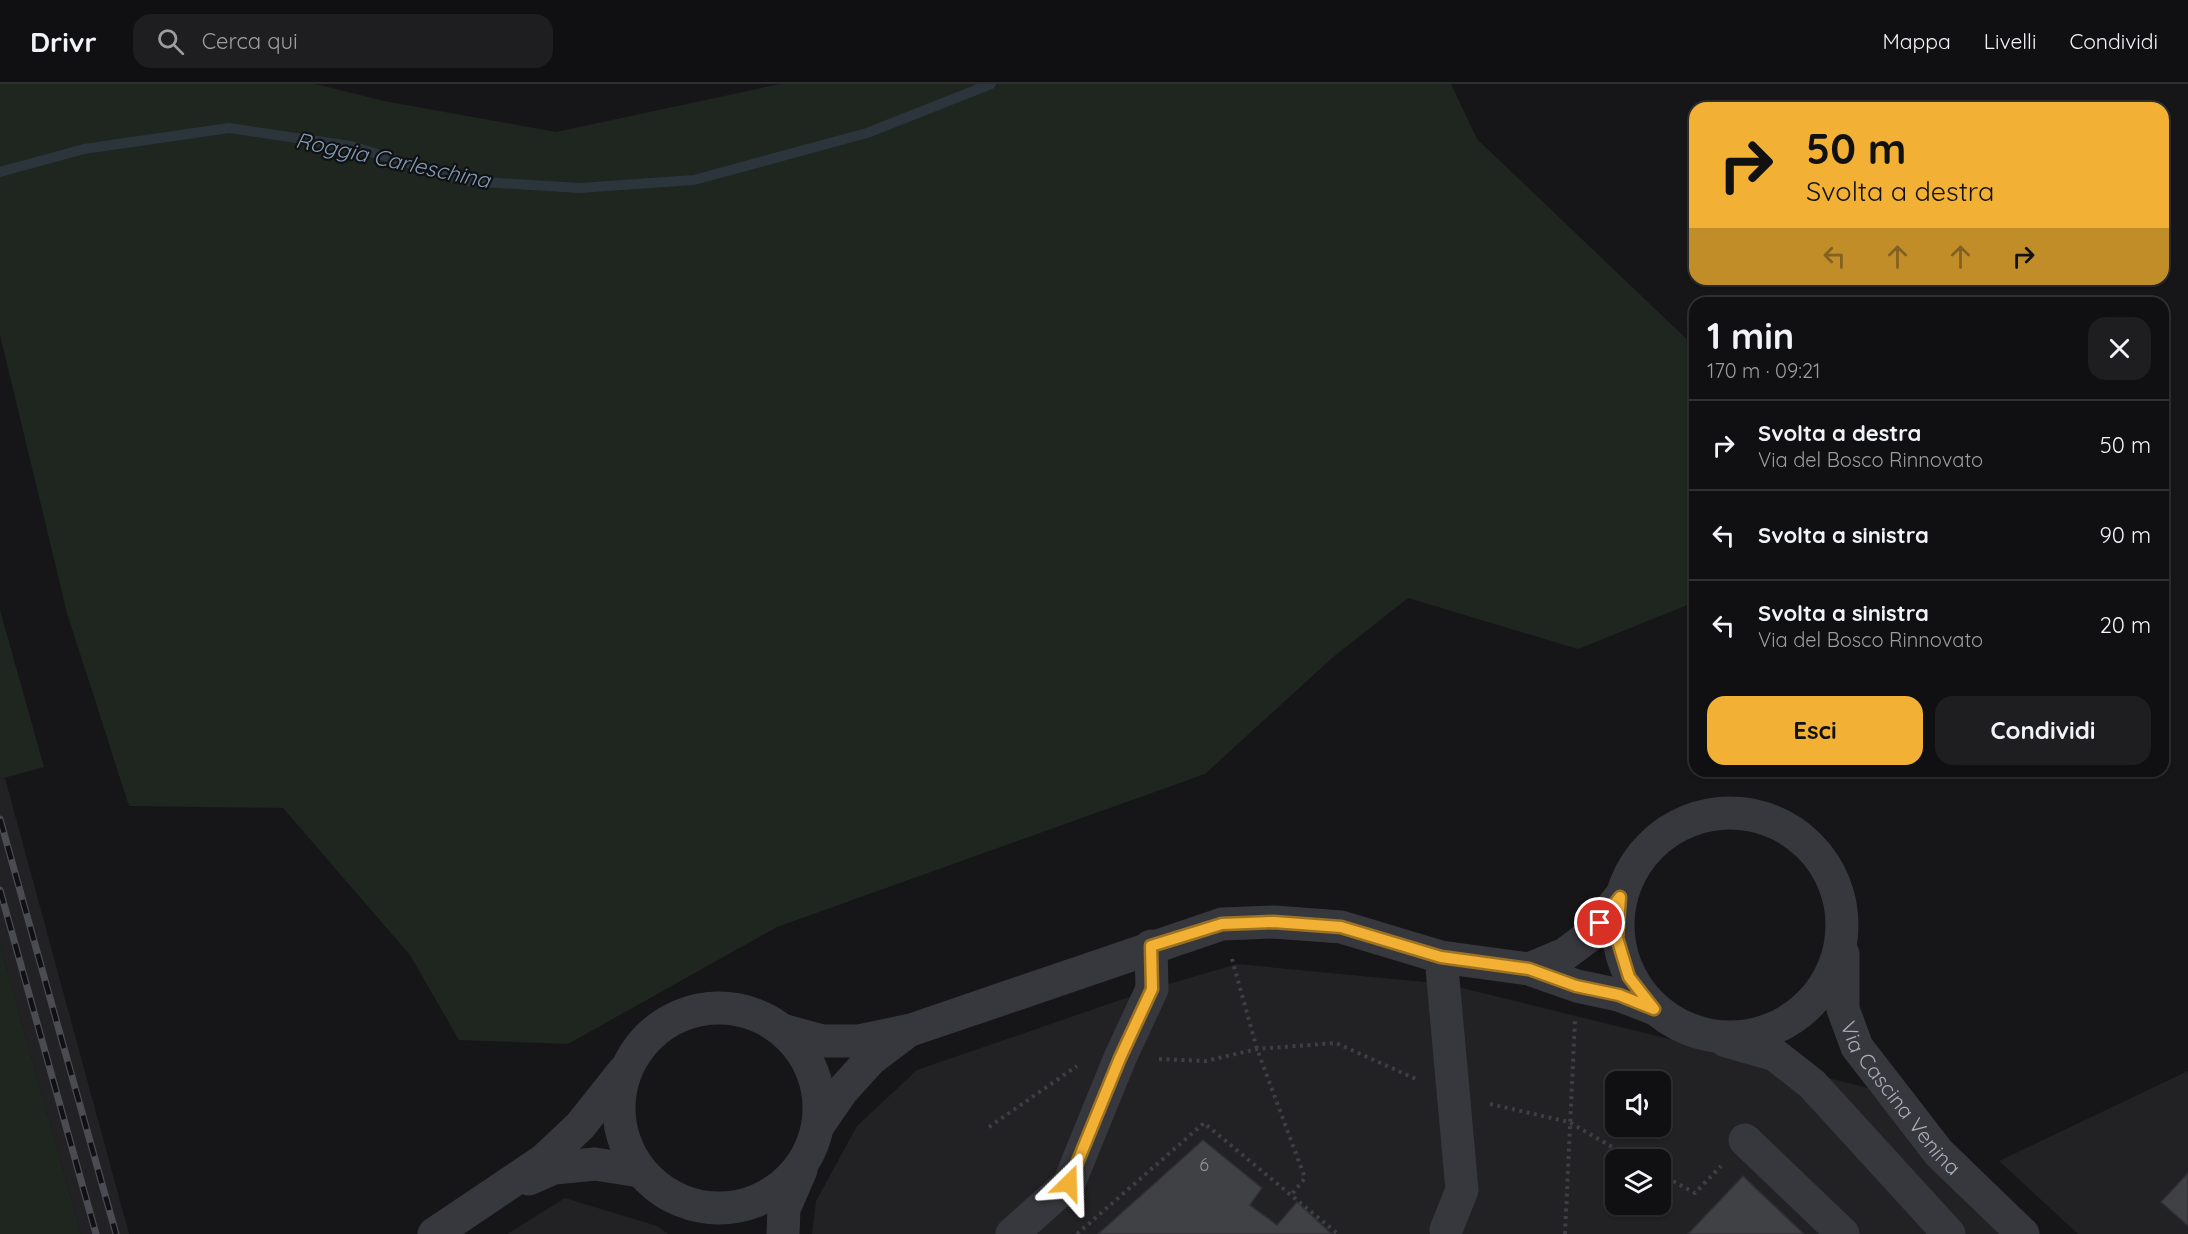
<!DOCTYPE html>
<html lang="it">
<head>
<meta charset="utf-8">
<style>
	body { margin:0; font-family:Quicksand,sans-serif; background:#1e1e20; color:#f1f3f6; height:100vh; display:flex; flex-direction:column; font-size:22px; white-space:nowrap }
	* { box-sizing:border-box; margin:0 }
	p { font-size:20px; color:#9c9d9f }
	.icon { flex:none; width:33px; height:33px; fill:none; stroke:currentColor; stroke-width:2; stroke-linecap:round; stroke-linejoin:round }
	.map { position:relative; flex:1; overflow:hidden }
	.panel { position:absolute; left:1689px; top:213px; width:480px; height:480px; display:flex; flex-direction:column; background:#101012; border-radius:18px; box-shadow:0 2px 4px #0004,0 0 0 2px #303032 }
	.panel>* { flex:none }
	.banner { position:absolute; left:1689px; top:18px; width:480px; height:183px; border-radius:18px; box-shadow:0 2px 4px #0004,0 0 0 2px #303032; background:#f2b134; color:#111; overflow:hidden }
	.buttons { position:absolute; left:1605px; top:987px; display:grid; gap:12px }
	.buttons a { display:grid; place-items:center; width:66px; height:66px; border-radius:12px; background:#101012; box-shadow:0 2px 4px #0004,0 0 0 2px #303032; font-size:30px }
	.pin { position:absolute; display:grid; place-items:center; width:51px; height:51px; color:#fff; margin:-26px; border:3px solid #fff; border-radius:50%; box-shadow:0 2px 6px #0007 }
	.me { position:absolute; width:66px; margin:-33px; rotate:22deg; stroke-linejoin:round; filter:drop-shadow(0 0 4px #0008) }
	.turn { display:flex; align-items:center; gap:21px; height:126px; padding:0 18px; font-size:27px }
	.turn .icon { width:78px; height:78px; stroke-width:2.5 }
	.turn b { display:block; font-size:42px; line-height:51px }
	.lanes { display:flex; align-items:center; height:57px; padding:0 18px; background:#0003; justify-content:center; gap:30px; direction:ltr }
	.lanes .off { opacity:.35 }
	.round { display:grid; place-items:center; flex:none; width:63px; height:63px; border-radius:18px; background:#1e1e20 }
	.head { display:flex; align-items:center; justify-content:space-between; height:102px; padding:0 18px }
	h1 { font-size:36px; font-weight:700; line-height:45px }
	.primary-button { display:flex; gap:12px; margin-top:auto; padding:12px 18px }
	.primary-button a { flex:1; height:69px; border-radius:18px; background:#f2b134; color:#111; font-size:24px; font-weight:700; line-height:69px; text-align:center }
	.primary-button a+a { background:#1e1e20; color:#f1f3f6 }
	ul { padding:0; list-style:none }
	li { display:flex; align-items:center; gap:18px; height:90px; padding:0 18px; border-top:2px solid #303032 }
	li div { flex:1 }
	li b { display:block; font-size:22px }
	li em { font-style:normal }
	header { display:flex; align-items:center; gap:36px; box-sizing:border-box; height:84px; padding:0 30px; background:#101012; border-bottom:2px solid #303032 }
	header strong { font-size:28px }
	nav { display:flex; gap:33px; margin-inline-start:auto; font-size:21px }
	.search { width:420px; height:54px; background:#1e1e20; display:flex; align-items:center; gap:15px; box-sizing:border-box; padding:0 21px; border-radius:18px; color:#9c9d9f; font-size:22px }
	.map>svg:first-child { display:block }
</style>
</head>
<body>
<header>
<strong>Drivr</strong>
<div class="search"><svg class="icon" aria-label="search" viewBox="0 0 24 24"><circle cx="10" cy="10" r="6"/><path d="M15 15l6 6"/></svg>Cerca qui</div>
<nav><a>Mappa</a><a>Livelli</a><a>Condividi</a></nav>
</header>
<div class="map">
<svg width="2188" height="1150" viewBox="0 0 2188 1150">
	<rect width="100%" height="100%" fill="#161618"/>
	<!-- built -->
	<path fill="#222225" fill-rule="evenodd" d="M5,694l124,456h-48l-81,-289v-166z
		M1237,880l209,20 447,110 130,140h-1211l4,-33 41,-75 60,-56 235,-81zM1616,998h44v44h-44zM1616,1076h44v44h-44z
		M2188,987v163h-110l-79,-73z
		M565,1114l92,28 11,8h-161z"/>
	<!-- green -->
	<path fill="#1e261f" d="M0,0h315l69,17 172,31 224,-48h671l26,55 218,208v255l-117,47 -170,-51 -76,60 -127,116 -428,153 -209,117 -109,-4 -49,-85 -127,-147 -154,-2 -62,-193 -67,-278z
		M0,526l44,157 -44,12z
		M0,861l81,289h-81z"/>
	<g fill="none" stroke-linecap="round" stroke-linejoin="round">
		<!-- stream -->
		<path stroke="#2c353c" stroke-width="10" d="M0,88l84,-23 145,-21 122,18 116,35 112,7 115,-8 173,-47 124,-49"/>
	</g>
	<!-- building -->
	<path fill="#404145" stroke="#303034" stroke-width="1.5" d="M1203,1056l59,48 -12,17 27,20 20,-23 35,32h-234z
		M2188,1089v53l-27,-24z
		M1743,1092l23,22 38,36h-116z"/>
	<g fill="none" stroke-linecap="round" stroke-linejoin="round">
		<!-- path -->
		<path stroke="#3d3f44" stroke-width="4" stroke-dasharray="3 4.5" stroke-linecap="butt" d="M1232,875l25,90 48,129 -14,17
			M1159,975l47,2 51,-12 79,-6 80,36
			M1490,1020l79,18 66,38
			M989,1043l88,-61
			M1660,1090l35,19 26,-27
			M1077,1150l127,-111 134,111
			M1565,1150l10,-214"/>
		<!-- minor -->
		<g stroke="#37383d" stroke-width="33">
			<circle cx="1730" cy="841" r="112"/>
			<path id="s1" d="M1843,870v55l14,38 82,106 84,81"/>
			<path d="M1441,873l21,233 -16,40"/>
			<path d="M1529,885l36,-15 24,-18 31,-39"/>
			<circle cx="719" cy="1024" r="100"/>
			<path d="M782,946l40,11h37l52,-11 311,-106 52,-2 67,5 100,30 88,12 48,17 42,9 36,14"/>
			<path d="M1726,957l49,14 37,29 137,150"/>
			<path d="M818,1042l24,-35 29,-32 33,-25"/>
			<path d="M1745,1056l98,94"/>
			<path d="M529,1095l25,-11 41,-4 45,7"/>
			<path d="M434,1150l110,-74 36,-34 43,-54"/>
			<path d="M783,1150l1,-25 17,-39"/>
			<path d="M1012,1150l57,-51 51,-125 32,-69 -1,-43"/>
		</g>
		<defs>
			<path id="rail" d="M0,735l116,415
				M0,806l96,344"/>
		</defs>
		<!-- rail casing -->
		<use href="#rail" stroke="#4a4c52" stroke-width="7"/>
		<!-- rail -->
		<use href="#rail" stroke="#111113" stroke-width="4.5" stroke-dasharray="14" stroke-linecap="butt"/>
	</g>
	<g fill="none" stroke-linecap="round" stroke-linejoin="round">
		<defs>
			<path id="route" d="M1069,1099l51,-125 32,-69 -1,-43 71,-22 52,-2 67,5 100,30 88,12 47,17 43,9 35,14 -25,-32 -12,-39 3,-41 -20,26"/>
		</defs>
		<!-- route casing -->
		<use href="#route" stroke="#9d7322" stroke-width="15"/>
		<!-- route -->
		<use href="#route" stroke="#f2b134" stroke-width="10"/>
	</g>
	<g text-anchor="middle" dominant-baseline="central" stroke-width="4.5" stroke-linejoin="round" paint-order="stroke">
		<!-- number labels -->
		<g font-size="18" fill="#8e929b">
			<text x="1204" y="1080">6</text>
		</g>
		<!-- street labels -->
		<g font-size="21" fill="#a8adb8" stroke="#111113">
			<text stroke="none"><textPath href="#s1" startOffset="162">Via Cascina Venina</textPath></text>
		</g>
		<!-- water labels -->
		<g font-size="22" font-style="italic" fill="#7f9bb3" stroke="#111113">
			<text transform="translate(393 76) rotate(12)">Roggia Carleschina</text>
		</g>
	</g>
</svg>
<div class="buttons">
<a><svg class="icon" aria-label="sound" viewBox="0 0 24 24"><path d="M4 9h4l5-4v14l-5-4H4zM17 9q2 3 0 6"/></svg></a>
<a><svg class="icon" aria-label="layers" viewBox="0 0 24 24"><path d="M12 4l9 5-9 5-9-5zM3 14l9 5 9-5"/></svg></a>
</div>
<div class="pin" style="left:1600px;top:839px;background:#d93025"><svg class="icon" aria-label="arrive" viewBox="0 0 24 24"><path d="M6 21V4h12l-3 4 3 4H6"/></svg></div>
<svg class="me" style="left:1069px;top:1099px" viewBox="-20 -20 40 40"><path d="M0-17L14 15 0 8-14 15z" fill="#f2b134" stroke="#fff" stroke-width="4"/></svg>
<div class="banner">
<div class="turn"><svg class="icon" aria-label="right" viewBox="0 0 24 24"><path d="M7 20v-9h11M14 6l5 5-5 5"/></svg><div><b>50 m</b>Svolta a destra</div></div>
<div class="lanes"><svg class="icon off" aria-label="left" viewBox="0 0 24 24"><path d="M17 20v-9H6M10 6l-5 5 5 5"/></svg><svg class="icon off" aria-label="ahead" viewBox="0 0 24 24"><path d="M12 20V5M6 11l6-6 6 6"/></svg><svg class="icon off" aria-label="ahead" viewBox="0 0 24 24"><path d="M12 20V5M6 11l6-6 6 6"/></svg><svg class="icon" aria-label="right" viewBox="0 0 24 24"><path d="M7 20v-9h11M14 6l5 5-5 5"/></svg></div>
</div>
<section class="panel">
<div class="head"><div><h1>1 min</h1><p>170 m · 09:21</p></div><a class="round"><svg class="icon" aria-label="close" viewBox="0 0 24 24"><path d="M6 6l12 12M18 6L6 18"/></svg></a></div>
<ul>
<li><svg class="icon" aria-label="right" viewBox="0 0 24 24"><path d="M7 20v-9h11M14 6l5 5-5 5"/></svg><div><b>Svolta a destra</b><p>Via del Bosco Rinnovato</p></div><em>50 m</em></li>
<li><svg class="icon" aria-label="left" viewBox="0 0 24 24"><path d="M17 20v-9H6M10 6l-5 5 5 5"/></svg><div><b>Svolta a sinistra</b></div><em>90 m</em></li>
<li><svg class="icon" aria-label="left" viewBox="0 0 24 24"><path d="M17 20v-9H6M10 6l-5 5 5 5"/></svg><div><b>Svolta a sinistra</b><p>Via del Bosco Rinnovato</p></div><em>20 m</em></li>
</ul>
<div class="primary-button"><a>Esci</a><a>Condividi</a></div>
</section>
</div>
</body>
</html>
